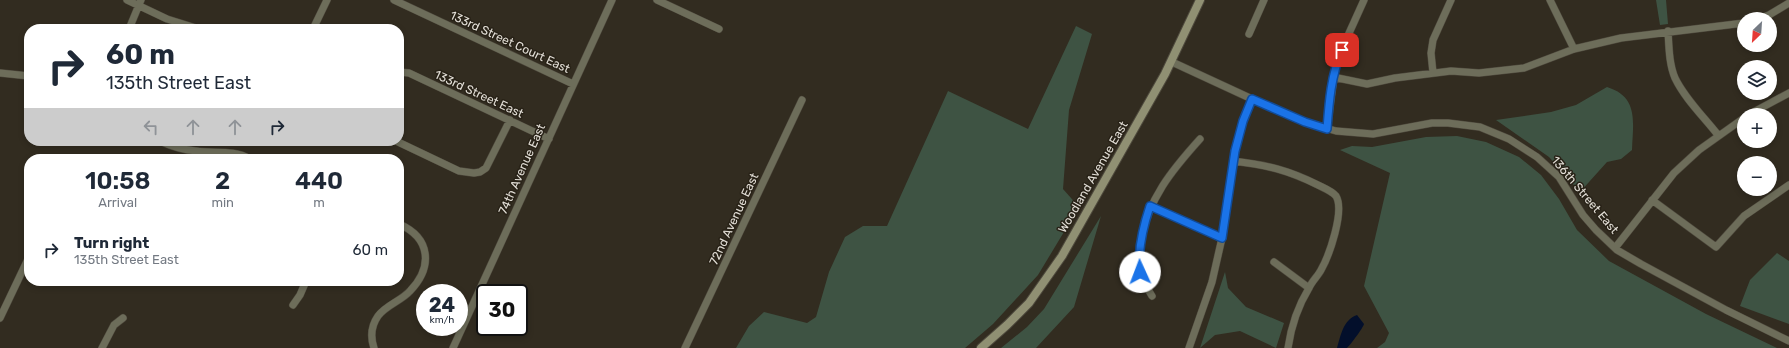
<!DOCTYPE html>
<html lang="en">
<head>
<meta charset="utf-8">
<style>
	body { margin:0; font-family:Rubik,sans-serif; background:#f2f2f3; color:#1f2937; height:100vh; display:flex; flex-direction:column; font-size:15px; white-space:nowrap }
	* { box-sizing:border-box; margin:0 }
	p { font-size:13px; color:#747a83 }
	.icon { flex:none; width:22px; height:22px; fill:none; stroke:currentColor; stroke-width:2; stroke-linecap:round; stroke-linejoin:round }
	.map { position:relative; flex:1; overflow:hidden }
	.sheet { position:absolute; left:24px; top:154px; width:380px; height:132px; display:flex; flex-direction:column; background:#fff; border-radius:16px; box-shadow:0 2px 6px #0003 }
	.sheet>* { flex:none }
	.top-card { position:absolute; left:24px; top:24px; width:380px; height:122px; border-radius:16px; box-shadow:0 2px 6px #0003; background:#fff; color:#1f2937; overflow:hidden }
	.needle { width:26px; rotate:205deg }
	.fabs { position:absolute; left:1737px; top:12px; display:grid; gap:8px }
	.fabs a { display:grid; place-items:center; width:40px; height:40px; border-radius:50%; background:#fff; box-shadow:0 2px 6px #0003; font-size:20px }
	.speed { position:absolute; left:416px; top:284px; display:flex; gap:8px; font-size:20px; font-weight:700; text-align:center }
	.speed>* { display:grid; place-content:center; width:52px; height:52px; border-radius:50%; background:#fff; box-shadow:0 2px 6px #0003; line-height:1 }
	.speed small { font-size:10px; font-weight:400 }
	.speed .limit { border:2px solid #111; border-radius:6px; background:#fff; color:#111 }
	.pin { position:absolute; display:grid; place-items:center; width:34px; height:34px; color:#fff; margin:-17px; border-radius:8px; box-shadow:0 2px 6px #0006 }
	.me { position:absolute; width:44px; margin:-22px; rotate:358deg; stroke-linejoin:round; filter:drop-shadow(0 0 3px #0008) }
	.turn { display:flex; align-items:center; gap:14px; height:84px; padding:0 16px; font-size:18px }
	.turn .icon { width:52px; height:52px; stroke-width:2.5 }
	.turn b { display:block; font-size:28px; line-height:34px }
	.lanes { display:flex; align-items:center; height:38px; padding:0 16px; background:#0003; justify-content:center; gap:20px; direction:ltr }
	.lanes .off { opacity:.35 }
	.eta { display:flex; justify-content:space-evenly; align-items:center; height:68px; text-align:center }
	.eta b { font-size:24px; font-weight:600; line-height:28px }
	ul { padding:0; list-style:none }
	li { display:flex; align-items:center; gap:12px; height:56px; padding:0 16px }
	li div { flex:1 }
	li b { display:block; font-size:15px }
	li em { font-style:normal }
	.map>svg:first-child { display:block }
</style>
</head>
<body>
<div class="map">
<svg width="1789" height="348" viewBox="0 0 1789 348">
	<rect width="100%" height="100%" fill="#322c20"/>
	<!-- green -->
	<path fill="#3e5343" d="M1656,0h10l2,24 -8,1z
		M1076,26l16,8 -23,76 -6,79 16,18 -41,68 -45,49 -28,24h-229l13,-22 15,-14 43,11 9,-6 13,-45 16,-35 18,-11h24l61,-135 80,38z
		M1607,87c32,10 26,35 25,63l-11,9 -14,3 -27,30 -31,-35 -53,-37 55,-8 25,-7z
		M1457,136l29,6 33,15 22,18 18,24 18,31 32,31 97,53 71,34h-400l8,-6 4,-9 -25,-47 26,-113 -50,-23 12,-4 20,1 54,-10z
		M1101,216l-27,91 -38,41h-35l26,-21 17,-18z
		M1777,253l12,8v63l-49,-18 10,-26z
		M1225,272l3,16 18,19 38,16 -8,25 -36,-17 -25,4 -15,13z"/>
	<!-- water -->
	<path fill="#030f2b" d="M1357,315l7,9c-1,4 -13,20 -17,24h-10c4,-13 6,-28 20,-33z"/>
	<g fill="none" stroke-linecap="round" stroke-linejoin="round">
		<defs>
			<path id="street" d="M127,0l40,19 32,10
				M394,0l179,84
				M657,0l62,29
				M1550,0l24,49
				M1759,19l10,-4 20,-12
				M129,29l12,-29
				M313,29l14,-29
				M1668,31c1,16 1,33 7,47 10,21 29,39 43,57
				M1249,34l15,-34
				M1172,62l80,37 53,23 31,9 37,3 59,-11h16l32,4 29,12 28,18 22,20 24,38 13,15 21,20 24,14 85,46 63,31
				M399,72l10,1 140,66
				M0,73l29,3
				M1433,73l-2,-20 2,-13 18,-40
				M1333,77l34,7 28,-6 56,-7 28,2 45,-5 50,-19 47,-11 123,-15
				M1748,115l41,-22
				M1327,129l9,-67 28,-62
				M160,141c11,5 23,9 36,10 18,3 37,-2 54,8
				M396,141l63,30 15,2 6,-1 6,-4 24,-48
				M1233,161c34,4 55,9 85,24 6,3 14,6 18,11 9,15 -7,60 -15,74 -3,6 -9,11 -12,18 -11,18 -18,39 -21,60
				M1652,200l64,47 28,-31 45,-31
				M1150,206l72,32
				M1615,248l59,-75 25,-23 45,-32
				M1274,262l35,26
				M1152,296c-5,-8 -10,-16 -12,-25 -2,-10 0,-20 1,-30 7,-42 31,-71 59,-102
				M293,305l7,-10 6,-14
				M0,318l29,-61
				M102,348l12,-23 9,-7
				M374,348c-4,-12 -3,-22 4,-32 8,-11 23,-15 32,-25 23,-24 21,-53 -11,-67
				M453,348l159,-348
				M685,348l117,-248
				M1189,348l23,-66 10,-44 13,-87 8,-30 9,-22"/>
			<path id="secondary" d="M981,348l26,-23 22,-22 33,-47 103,-182 35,-74"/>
		</defs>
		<!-- street casing -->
		<use href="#street" stroke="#4e493d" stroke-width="8"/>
		<!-- secondary casing -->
		<use href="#secondary" stroke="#4e493d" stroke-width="10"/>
		<!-- street -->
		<use href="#street" stroke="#6d6d5a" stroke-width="7"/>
		<!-- secondary -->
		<use href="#secondary" stroke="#909073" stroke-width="8"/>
	</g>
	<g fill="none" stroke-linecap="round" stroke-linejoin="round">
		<defs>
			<path id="route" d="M1140,272c-3,-22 3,-45 10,-66l72,32 13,-87 8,-30 9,-22 53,23 22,7c2,-27 4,-54 15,-79"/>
		</defs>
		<!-- route casing -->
		<use href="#route" stroke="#114b97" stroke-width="10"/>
		<!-- route -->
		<use href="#route" stroke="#1a73e8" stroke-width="7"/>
	</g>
	<g text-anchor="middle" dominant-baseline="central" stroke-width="3" stroke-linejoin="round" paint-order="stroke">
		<!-- street labels -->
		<g font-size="12" fill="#e3dfd7" stroke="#282217">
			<text transform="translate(510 42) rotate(25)">133rd Street Court East</text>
			<text transform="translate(479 94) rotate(25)">133rd Street East</text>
			<text transform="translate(522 169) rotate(-66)">74th Avenue East</text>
			<text transform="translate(1093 177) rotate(-60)">Woodland Avenue East</text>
			<text transform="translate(1585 195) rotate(50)">136th Street East</text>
			<text transform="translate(734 219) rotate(-65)">72nd Avenue East</text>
		</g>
	</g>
</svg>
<div class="fabs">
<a><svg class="needle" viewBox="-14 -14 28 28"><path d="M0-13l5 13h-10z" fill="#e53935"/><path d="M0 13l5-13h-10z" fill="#747a83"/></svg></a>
<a><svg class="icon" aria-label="layers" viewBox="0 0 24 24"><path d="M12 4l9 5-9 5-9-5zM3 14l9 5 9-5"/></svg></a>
<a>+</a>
<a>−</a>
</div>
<div class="speed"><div>24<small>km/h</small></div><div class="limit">30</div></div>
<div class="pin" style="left:1342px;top:50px;background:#d93025"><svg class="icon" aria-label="arrive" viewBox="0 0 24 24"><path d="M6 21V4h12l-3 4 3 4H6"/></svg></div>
<svg class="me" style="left:1140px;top:272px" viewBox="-20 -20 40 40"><circle r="19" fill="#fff"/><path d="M0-13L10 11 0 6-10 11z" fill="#1a73e8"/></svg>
<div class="top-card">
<div class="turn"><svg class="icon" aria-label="right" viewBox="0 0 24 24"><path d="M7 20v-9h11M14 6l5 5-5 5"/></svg><div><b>60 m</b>135th Street East</div></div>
<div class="lanes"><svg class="icon off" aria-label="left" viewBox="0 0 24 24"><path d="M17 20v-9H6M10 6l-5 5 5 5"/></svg><svg class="icon off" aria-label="ahead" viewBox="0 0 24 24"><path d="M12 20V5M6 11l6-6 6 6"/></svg><svg class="icon off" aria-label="ahead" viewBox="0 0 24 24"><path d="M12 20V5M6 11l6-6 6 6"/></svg><svg class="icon" aria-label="right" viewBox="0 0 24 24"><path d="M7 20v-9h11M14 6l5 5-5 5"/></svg></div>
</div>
<section class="sheet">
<div class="eta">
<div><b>10:58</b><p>Arrival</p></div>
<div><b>2</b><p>min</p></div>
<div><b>440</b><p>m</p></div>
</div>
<ul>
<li><svg class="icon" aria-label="right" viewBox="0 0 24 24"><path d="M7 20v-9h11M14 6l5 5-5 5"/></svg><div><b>Turn right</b><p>135th Street East</p></div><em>60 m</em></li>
</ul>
</section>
</div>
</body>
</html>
